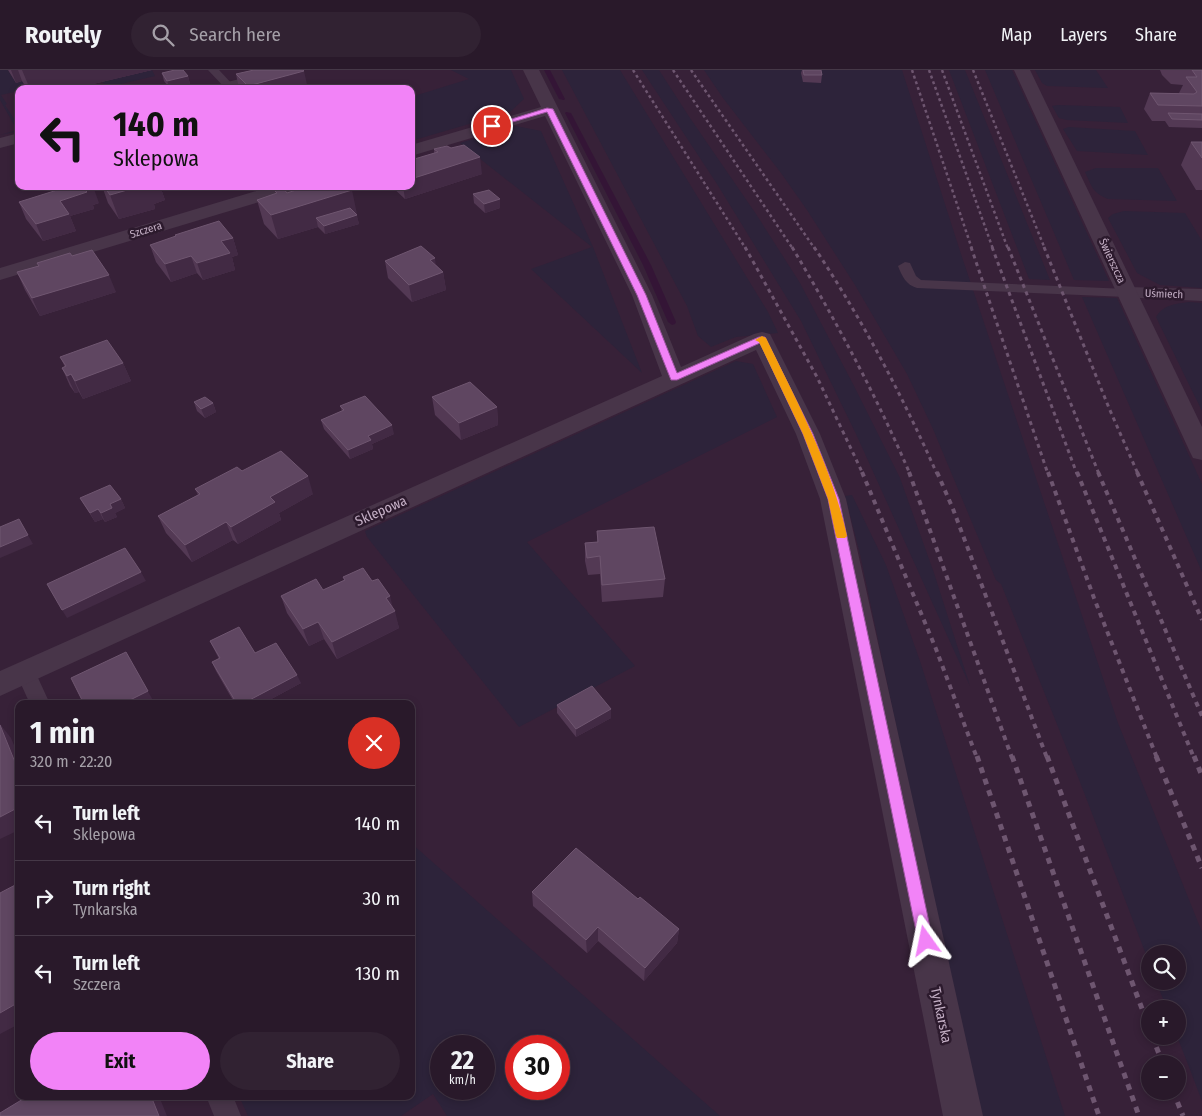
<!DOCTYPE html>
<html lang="en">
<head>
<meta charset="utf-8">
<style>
	body { margin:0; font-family:"Fira Sans Condensed",sans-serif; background:#312232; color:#f1f3f6; height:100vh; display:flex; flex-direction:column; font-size:19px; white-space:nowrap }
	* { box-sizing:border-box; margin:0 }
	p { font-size:16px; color:#a5a0a8 }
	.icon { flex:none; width:28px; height:28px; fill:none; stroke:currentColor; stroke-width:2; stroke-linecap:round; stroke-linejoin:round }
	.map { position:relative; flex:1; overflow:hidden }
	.sheet { position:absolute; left:15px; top:630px; width:400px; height:400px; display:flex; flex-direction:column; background:#29192a; border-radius:10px; box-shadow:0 2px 8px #0003,0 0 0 1px #453847 }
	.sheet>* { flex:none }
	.banner { position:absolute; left:15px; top:15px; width:400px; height:105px; border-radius:10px; box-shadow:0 2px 8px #0003,0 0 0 1px #453847; background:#f283f7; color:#111; overflow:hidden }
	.tools { position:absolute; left:1141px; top:875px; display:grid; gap:10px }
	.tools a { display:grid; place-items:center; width:45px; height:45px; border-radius:50%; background:#29192a; box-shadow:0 2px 8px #0003,0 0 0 1px #453847; font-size:25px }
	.speed { position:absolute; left:430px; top:965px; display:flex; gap:10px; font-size:25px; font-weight:700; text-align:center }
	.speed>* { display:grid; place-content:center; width:65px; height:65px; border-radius:50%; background:#29192a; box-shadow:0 2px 8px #0003,0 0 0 1px #453847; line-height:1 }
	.speed small { font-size:12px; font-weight:400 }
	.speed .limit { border:8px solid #d22; background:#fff; color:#111 }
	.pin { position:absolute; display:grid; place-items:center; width:42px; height:42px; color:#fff; margin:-21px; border:2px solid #fff; border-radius:50%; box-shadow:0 1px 5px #0007 }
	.me { position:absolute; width:55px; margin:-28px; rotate:348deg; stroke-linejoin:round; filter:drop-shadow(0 0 4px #0008) }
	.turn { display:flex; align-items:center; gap:18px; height:105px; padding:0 15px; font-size:22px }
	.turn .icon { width:65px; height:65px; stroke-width:2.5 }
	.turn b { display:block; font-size:35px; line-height:42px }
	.round { display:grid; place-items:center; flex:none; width:52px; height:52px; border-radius:26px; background:#312232 }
	.head { display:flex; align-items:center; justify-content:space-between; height:85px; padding:0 15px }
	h1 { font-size:30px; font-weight:700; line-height:38px }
	.primary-button { display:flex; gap:10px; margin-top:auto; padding:10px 15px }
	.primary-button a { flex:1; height:58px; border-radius:30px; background:#f283f7; color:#111; font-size:20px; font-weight:700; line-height:58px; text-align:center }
	.primary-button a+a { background:#312232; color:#f1f3f6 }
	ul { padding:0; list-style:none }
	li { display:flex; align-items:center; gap:15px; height:75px; padding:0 15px; border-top:1px solid #453847 }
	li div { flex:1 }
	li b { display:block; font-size:19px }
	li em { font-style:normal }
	header { display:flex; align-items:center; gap:30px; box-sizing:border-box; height:70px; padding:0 25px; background:#29192a; border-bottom:1px solid #453847 }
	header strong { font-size:24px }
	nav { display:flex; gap:28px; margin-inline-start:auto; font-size:18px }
	.search { width:350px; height:45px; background:#312232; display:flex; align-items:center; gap:12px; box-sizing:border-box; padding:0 18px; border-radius:28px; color:#a5a0a8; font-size:19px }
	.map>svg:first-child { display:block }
</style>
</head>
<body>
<header>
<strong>Routely</strong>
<div class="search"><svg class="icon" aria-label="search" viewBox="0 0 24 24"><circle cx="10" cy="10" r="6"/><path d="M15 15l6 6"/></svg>Search here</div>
<nav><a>Map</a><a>Layers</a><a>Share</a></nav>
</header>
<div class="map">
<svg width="1202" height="1046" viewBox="0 0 1202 1046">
	<rect width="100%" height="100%" fill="#372138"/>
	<!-- green -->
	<path fill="#2d233a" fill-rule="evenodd" d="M0,0h8l8,13 6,-2 5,8h-8v2l-18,4 6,9 -2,1 14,21v5l-19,4 17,-5 -17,-30z
		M152,0l3,6 -47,11 -6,-5z
		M451,0h60l13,29 -14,13 -99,29v-44l58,-18z
		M562,0h58l148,242 10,21 -42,4 -25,10 -13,-11 -11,-30z
		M642,0h17l31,48 66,96 44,69 53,101 47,94 34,95 36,113 -114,-252 -55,-113 -84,-137z
		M704,0h198l58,181 158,472 84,209v169l-25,-65 1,-27h-11l-11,-28h22v-27h-28v11l-70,-183 -79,-198 -5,-4 -63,-151 -26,-55 -52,-89 -48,-75 -26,-37 -58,-75z
		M949,0h16l85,210 -21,-1z
		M985,0h27l97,211 -35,-1z
		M1035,0h61l12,18 -61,-2 -5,-3z
		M1058,35l62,2 8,16 -61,-3 -8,-2 -7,-12z
		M516,56l25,5 52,116 49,126 -111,-104 61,-22 -132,-104z
		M1069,57l66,4 13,24 -71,-4 -14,-22z
		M1096,98h62l19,33 -69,-2c-16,-7 -16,-12 -23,-27z
		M1124,141l61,2 17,28v47l-42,-3 -23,-12 -29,-55 5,-4z
		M1082,227l35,1 85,186v88z
		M1189,232l13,1v108l-46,-94c8,-13 20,-13 33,-15z
		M736,291l17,3 24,53 -250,125 108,124 -116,61 -152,-190 -2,-6z
		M852,425l34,70 34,96 145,455h-87l-118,-562 -15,-58z
		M411,773l309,273h-273l-14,-22 -32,22h-153l-9,-20h172zM441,976h43v43h-43zM516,976h43v43h-43z"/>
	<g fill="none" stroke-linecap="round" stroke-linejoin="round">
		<!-- stream -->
		<path fill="#341536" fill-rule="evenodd" d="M544,0h6l15,29 -1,1 -5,-1z
			M566,42l5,1 80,152 25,57 -1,2 -3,1 -4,-3 -25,-57 -78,-152z"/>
		<!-- service -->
		<path fill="#483549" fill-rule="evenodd" d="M208,0h11l15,16 -1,2h-8z
			M905,192l5,1 6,13 5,4 206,9 7,4 -7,4 -210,-9c-11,-3 -15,-12 -19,-22z
			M26,595l7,2 17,37h-20l-14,-31 3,-6z
			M206,1026h27l8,20h-27z"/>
		<!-- minor -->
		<path fill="#483549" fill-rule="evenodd" d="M274,0h27l-3,3 -60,16h-28l2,-3z
			M523,0h16l113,225 29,72 73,-33 8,-2 8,2 50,100 26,65 137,617h-40l-123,-617 -24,-65 -40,-84 -756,346v-25l662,-295 -30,-81 -87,-179 -134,40v-11l130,-38z
			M19,63v10l-19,5v-10z
			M273,116h29l-3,4 -299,90v-12z
			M1127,217l75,2v12l-82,-4 -3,-4 3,-4z"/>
		<!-- tertiary -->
		<path fill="#483549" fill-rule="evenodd" d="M1014,0h16l172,357v33l-9,-2 -3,-6z"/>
		<!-- rail-far3 -->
		<path stroke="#6e5670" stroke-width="2.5" stroke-dasharray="3 3" stroke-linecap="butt" d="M633,0l113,179
			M673,0l120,179
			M691,0l124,179
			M912,0l60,179
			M929,0l64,179
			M942,0l66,179
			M973,0l72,179"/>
		<!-- rail-far2 -->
		<path stroke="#6e5670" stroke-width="3" stroke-dasharray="4 4" stroke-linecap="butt" d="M745,177l72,130 46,97
			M792,177c44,74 84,148 118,227
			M814,177c48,72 88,148 123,227
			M971,177l77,227
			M992,177l85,227
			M1008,177l91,227
			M1044,177l65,161 29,66"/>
		<!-- rail-far1 -->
		<path stroke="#6e5670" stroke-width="4" stroke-dasharray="5 5" stroke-linecap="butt" d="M862,402l74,177 41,109
			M909,402l103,286
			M937,402l16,37 94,249
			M1048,402l46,126 63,160
			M1077,402l117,286
			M1098,402l104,244
			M1137,402l65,148"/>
		<!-- rail -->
		<path stroke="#6e5670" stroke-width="5" stroke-dasharray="6 6" stroke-linecap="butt" d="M977,686l122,360
			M1012,686l127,360
			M1047,686l103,274
			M1156,686l46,112
			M1194,686l8,20
			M1152,966l11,28
			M1173,1021l10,25"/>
	</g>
	<!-- wall -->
	<path fill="#533954" d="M8,0h144l-80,19h-45l-5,-8 -6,2z
		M802,0h19l1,5 -1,8 -18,-1 -2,-9z
		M1160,0h42v58l-33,-1 -4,-6h-13l-8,-12 6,-16 30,1 -1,-1 4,-8 -12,-1 -9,-9z
		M162,3l26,3 2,8 -20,5 -6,-8z
		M236,4l72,15h-69z
		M1191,72h11v48h-6l-15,-25z
		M434,79l48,25 -77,25 -14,-13h20l23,-33z
		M102,116h58l5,14 -11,4 1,5 -36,10 -11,-16z
		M275,121l12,2 70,21h-1l3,10 -34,10 -7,-7 -40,12 -14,-15 -7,-24 19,-6z
		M473,124l27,5v9l-15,5 -11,-10z
		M19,132l80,1 -6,2 1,4 -24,7 6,15 -33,10 -17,-22z
		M175,165l58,3 5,17 -6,2 3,13 -32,10 -6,-7 -26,9 -15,-20 -6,-17 26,-8z
		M72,186l44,36 -76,24 -15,-26 -8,-18z
		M385,191l51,4 7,7 3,18 -34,12 -24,-24z
		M60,287l63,6 8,18 -48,18 -4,-7 -4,1 -5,-7 -8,-18 3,-1z
		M432,327l65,10 1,18 -37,15 -26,-25z
		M194,332l19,1 3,9 -11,6 -8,-7z
		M340,336l54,28 -22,10 1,5 -23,10 -26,-30 -3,-9 21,-9z
		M242,401l71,23 -34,19 2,7 -43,24 -5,-4 -41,22 -26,-29 -8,-17 40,-21 -3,-6z
		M80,428l41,1 4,9 -10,5 2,4 -12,5 -2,-3 -8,3z
		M597,461l68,48 -2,18 -61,5 -2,-28 -12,1 -3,-14v-18l12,-1z
		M343,507l29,4 21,27 6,20 -62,31 -13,-20 -15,7 -22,-33 -6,-17 42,-6 21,-10z
		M210,571l45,12 46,30 -39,21h-27l-19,-33 -4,-9 7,-3z
		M557,635l54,4v9l-35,19 -19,-24z
		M532,822l106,7 41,30 -2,14 -33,38 -46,-40 -11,12 -54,-47z"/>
	<!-- shaded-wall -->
	<path fill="#422a44" d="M11,0h7l4,11 -6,2z
		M22,0h130l-80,19h-42z
		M304,1l4,18h-60v-3z
		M188,6l2,8 -20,5 -3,-8z
		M480,87l2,17 -77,25 -2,-13h8v-7z
		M93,116l6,17 -6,2 1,4 -24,7 6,15 -33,10 -7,-17 24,-23 24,-12z
		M141,116h19l5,14 -11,4 1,5 -36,10 -9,-24z
		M352,120l5,24 -34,11 -7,-7 2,9 -40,12 -7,-24z
		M500,129v9l-15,5 -1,-9z
		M357,145l2,9 -34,10 -1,-8z
		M233,168l5,17 -6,2 3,13 -32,10 -6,-17 24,-22z
		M191,186l6,17 -26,9 -6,-18z
		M435,188l2,17 6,-3 3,18 -34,12 -3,-17 21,-25z
		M109,205l7,17 -76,24 -8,-18z
		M123,293l8,18 -48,18 -8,-18z
		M71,304l8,18 -4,1 -8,-17z
		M213,333l3,9 -11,6 -4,-9z
		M497,337l1,18 -37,15 -2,-17z
		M392,355l2,9 -22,10 1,5 -23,10 -2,-9 20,-14z
		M308,406l5,18 -34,19 2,7 -43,24 -7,-17 39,-30z
		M121,429l4,9 -10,5 2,4 -12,5 -4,-9 9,-9z
		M98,439l5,10 -8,3 -5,-9z
		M19,449l14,25 -33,14v-11z
		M226,452l7,18 -41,22 -7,-17z
		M141,502l5,9 -79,37 -5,-8z
		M390,526l4,16 1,-1 4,17 -62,31 -5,-17 54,-44z
		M318,552l6,17 -15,7 -6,-17z
		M126,582l29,52h-33z
		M297,605l4,8 -39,21h-20z
		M611,639v9l-35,19v-8z
		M0,654l11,14 8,19v15l-19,-47z
		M19,737v23l-19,9v-22z
		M598,857v14l-11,12 -1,-13z
		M679,859l-2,14 -33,38 1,-13z
		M19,932v22l-19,10v-21z
		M151,1026h8l8,20h-8z"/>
	<!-- building -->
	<path fill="#5f4661" stroke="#6f5670" d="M175,0h8l5,6 -21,5 -5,-8z
		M254,0h49l1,1 -56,15 -12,-12z
		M803,0h18l1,5h-18z
		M1192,0h10v36l-44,-1 -8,-12 44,1 3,-2 -11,-15h11z
		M320,17l3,2h-9z
		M1168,43l34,1v6l-30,-1z
		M1191,72h11v16z
		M464,75l16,12 -69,22v-19l27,-8 -4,-3 13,-3 4,2z
		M70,116h23l-9,3 3,3 -27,9 9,13 -33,10 -17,-22z
		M104,116h37l-31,9z
		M308,116h41l3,4 -81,25 -14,-15 20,-7 -2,-2 8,-3 4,5z
		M489,120l11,9 -16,5 -11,-10z
		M350,138l7,7 -33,11 -8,-8z
		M219,151l14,17 -12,3 9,12 -33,10 -6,-7 -26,8 -15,-19 26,-9 -1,-1z
		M421,176l14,12 -5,2 13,12 -34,13 -24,-24z
		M92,180l17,25 -77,23 -15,-26 22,-6 -2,-3 33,-10 2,3z
		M107,270l16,23 -48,18 -4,-7 -4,2 -5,-8 4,-2 -6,-9z
		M470,312l27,25 -38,16 -27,-26z
		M365,326l27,29 -24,11 3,4 -23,10 -27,-30 23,-10 -4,-4z
		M205,327l8,6 -12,6 -7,-7z
		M281,381l27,25 -38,21 5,5 -44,25 -5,-5 -41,23 -27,-29 42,-22 -5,-5 42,-22 5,4z
		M110,415l11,14 -11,5 2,4 -11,5 -3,-4 -8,4 -10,-15z
		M19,449l9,16 -28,12v-20z
		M654,457l11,52 -63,6 -2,-29 -13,2 -2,-15 13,-1 -1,-11z
		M125,478l16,24 -79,38 -15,-26z
		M363,498l9,13 6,-2 12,17 -4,2 9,13 -63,31 -14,-20 -15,7 -22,-33 35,-17 7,11 22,-10 -2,-3z
		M239,557l16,26 21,-10 21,32 -55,29h-5l-25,-42 8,-4 -10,-17z
		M126,582l22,39 -26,13h-38l-13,-26z
		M592,616l19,23 -35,20 -19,-24z
		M0,655l19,47v35l-19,10z
		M576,778l62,51 2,-2 39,32 -34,39 -47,-41 -12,13 -54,-48z
		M19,813v119l-19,11v-120z
		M28,1026h123l8,20h-159v-3z"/>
	<!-- route -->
	<path fill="#f283f7" stroke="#9d55a1" d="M547,38l6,1 93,186 31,78 82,-36h6l48,97 26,65 94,442 -2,5 -5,2 -5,-2 -3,-5 -90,-442 -25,-65 -43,-91 -83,37h-6l-34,-85 -90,-183 -55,16 -3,-2z"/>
	<!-- slow -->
	<path fill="#f59e0b" d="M762,266l4,2c32,66 65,126 81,198l-2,2h-8l-1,-2 -8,-37 -25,-65 -44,-92 -4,-2z"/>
	<g text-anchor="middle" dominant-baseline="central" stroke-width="5" stroke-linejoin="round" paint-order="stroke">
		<!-- far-street labels -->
		<g font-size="11" fill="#c4afc5" stroke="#2c1a2d">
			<text transform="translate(146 160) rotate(-17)">Szczera</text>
			<text transform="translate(1112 191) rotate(65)">Świerszcza</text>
			<text transform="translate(1164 224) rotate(2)">Uśmiech</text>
		</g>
		<!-- street labels -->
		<g font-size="14" fill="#c4afc5" stroke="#2c1a2d">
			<text transform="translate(381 441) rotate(-24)">Sklepowa</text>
			<text transform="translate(941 945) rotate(78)">Tynkarska</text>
		</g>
	</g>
</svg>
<div class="tools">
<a><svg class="icon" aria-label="search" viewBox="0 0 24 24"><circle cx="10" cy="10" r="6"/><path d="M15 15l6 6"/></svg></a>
<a>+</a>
<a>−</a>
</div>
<div class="speed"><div>22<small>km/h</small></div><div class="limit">30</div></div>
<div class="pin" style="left:492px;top:56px;background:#d93025"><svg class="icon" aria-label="arrive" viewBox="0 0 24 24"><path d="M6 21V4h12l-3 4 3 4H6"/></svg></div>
<svg class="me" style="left:926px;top:871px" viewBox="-20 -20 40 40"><path d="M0-17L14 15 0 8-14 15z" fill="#f283f7" stroke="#fff" stroke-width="4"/></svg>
<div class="banner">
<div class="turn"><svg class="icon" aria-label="left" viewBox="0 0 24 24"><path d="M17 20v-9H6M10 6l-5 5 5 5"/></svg><div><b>140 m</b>Sklepowa</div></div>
</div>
<section class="sheet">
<div class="head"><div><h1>1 min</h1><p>320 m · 22:20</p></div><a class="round" style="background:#d93025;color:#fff"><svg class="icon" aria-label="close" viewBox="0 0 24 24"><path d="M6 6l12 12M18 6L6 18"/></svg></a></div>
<ul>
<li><svg class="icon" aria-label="left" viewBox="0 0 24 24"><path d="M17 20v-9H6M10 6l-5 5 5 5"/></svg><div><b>Turn left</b><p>Sklepowa</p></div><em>140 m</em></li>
<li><svg class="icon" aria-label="right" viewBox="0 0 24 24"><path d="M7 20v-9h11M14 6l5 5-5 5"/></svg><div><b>Turn right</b><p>Tynkarska</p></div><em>30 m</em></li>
<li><svg class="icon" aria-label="left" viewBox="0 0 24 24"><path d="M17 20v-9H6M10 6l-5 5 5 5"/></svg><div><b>Turn left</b><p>Szczera</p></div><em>130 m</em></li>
</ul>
<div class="primary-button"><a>Exit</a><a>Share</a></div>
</section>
</div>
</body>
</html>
